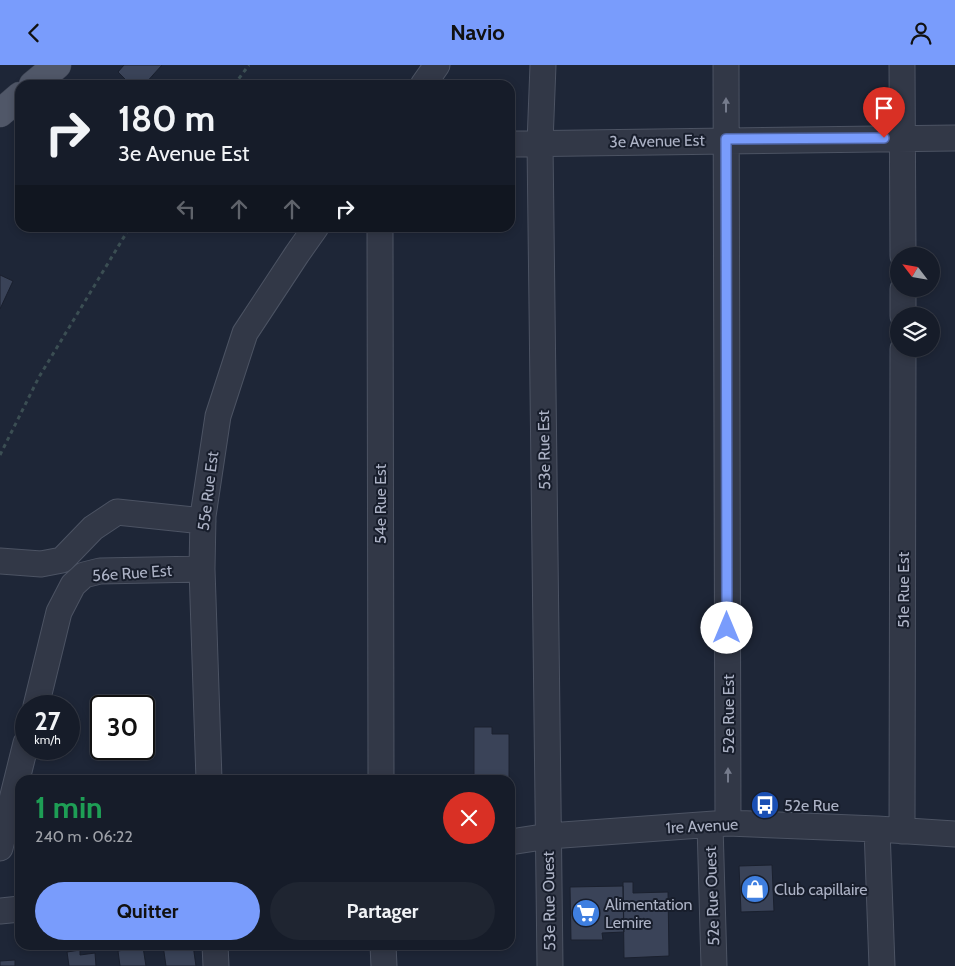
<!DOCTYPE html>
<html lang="fr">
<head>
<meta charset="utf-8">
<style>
	body { margin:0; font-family:Cabin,sans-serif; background:#1f2531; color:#f1f3f6; height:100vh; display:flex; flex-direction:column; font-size:19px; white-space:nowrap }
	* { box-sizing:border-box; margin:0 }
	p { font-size:16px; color:#9ea1a8 }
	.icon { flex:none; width:28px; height:28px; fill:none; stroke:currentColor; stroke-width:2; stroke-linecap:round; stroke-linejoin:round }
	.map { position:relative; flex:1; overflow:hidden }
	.details { position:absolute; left:15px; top:710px; width:500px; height:175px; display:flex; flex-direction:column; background:#161c29; border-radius:15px; box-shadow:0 2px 8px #0003,0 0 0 1px #353a46 }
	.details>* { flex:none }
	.banner { position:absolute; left:15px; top:15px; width:500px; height:152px; border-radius:15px; box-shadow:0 2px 8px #0003,0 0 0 1px #353a46; background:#161c29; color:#f1f3f6; overflow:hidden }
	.needle { width:32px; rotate:301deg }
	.tools { position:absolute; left:890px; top:182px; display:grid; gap:10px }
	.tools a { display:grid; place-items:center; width:50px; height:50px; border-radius:50%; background:#161c29; box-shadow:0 2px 8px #0003,0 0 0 1px #353a46; font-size:25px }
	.speed { position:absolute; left:15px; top:630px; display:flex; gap:10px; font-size:25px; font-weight:700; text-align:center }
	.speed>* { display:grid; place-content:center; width:65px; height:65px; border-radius:50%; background:#161c29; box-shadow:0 2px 8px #0003,0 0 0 1px #353a46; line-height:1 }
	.speed small { font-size:12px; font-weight:400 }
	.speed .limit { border:2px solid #111; border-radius:8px; background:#fff; color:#111 }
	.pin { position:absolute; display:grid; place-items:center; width:42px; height:42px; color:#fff; margin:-51px -21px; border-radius:50% 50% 50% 0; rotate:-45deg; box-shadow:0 0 5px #0007 }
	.pin .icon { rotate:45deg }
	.me { position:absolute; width:55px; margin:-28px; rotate:0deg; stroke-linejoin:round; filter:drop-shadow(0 0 4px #0008) }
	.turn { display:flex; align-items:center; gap:18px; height:105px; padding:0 20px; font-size:22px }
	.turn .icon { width:65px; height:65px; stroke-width:2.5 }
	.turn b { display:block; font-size:35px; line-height:42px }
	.lanes { display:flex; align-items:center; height:48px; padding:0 20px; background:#0003; justify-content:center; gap:25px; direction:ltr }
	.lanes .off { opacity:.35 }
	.round { display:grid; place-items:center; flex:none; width:52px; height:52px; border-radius:26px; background:#1f2531 }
	.summary { display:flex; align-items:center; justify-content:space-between; height:85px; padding:0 20px }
	h1 { font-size:30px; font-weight:700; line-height:38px; color:#1e9e55 }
	.action { display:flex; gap:10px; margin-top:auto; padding:10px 20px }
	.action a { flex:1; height:58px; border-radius:30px; background:#799cfc; color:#111; font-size:20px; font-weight:700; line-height:58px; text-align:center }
	.action a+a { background:#1f2531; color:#f1f3f6 }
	header { display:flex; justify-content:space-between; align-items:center; height:65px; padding:0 20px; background:#799cfc; color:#111; font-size:22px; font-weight:700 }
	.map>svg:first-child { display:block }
</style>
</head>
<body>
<header><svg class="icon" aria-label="back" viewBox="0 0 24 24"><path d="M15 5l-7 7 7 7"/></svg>Navio<svg class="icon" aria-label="person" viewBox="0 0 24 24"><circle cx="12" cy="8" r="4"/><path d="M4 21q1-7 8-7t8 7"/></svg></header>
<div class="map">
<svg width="955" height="901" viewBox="0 0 955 901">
	<rect width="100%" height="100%" fill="#1e2637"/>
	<!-- building -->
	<path fill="#3a4358" stroke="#1a202e" d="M124,0h38l-18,20h-13l-13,-13z
		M0,210l13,6 -13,28z
		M474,662h18v7h17v46h-35z
		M772,800l2,46 -33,1 -2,-46z
		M623,817h10v11l35,-1 1,64 -45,2z
		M623,821l1,46 -22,1 1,7h-32l-1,-53z
		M163,880h30l3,21h-30z
		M143,882l3,19h-26l-2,-15z
		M80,885v5l15,-2 1,13h-27l-2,-14z
		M15,895v6h-15v-5z"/>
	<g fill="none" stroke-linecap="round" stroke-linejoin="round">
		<defs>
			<path id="minor" d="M543,0l-3,78 10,823
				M726,0l2,758
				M902,0l1,191
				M423,20l14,-20
				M510,79l445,-6
				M380,162l1,553
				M903,251v-27
				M0,496l41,3 21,-4 31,-32 24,-16 86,9
				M36,641l23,-94 14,-27 11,-10 16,-4 102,-2
				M209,715l-7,-211 1,-53 15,-100 27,-83 52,-79 19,-27
				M710,760l4,141
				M877,764l5,137
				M902,766l1,-482
				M510,777l39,-6 179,-13 149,6 78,5
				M0,783l26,-105
				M0,846l20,-2
				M215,880l1,21
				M383,880l1,21"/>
			<path id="major" d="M33,20l24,-20
				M0,48l20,-17"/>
		</defs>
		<!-- minor casing -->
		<use href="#minor" stroke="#4c5363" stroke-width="27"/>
		<!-- major casing -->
		<use href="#major" stroke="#3b4251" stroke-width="29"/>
		<!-- path -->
		<path stroke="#3b4e53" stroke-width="3" stroke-dasharray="4 4" stroke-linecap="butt" d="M234,20l15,-20
			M0,390l39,-78 91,-150"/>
		<!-- minor -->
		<use href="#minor" stroke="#323847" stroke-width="25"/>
		<!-- major -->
		<use href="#major" stroke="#505768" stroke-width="28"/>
	</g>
	<!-- one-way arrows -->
	<defs><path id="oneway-solid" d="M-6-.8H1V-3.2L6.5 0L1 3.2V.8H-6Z" transform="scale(1.25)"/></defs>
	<g fill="#757b8c">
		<use href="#oneway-solid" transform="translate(726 40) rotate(-90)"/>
		<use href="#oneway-solid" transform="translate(728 710) rotate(-90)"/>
	</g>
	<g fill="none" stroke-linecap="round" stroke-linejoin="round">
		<defs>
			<path id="route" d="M727,563l-1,-489 158,-1"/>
		</defs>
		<!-- route casing -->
		<use href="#route" stroke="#4f65a4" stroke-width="12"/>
		<!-- route -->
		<use href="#route" stroke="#799cfc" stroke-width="9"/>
	</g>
	<!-- icons -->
	<defs>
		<symbol id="bus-disc" viewBox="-11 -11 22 22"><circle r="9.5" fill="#1a4fb4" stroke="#181e2c"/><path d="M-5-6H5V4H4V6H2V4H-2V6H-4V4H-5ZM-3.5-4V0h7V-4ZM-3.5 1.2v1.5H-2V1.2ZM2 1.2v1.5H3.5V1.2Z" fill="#fff"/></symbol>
		<symbol id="shop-disc" viewBox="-11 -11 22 22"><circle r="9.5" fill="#3f7fe0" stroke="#181e2c"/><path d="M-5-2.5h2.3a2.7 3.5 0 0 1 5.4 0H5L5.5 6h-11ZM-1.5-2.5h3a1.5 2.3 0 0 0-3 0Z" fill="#fff"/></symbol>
		<symbol id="supermarket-disc" viewBox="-11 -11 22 22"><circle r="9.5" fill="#3f7fe0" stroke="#181e2c"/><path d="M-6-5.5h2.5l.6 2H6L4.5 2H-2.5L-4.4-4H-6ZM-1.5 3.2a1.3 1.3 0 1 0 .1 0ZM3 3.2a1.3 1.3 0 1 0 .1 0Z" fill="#fff"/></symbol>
	</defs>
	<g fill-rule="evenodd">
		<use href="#bus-disc" x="749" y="724" width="32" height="32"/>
		<use href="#shop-disc" x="739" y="808" width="32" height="32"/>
		<use href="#supermarket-disc" x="570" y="832" width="32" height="32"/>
	</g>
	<g text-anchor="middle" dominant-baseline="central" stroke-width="4" stroke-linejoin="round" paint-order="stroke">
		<!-- street labels -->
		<g font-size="16" fill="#acb2c5" stroke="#181e2c">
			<text transform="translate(657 76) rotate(-1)">3e Avenue Est</text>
			<text transform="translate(544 385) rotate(-91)">53e Rue Est</text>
			<text transform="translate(208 426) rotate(-83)">55e Rue Est</text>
			<text transform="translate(380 439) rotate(-90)">54e Rue Est</text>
			<text transform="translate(132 508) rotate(-4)">56e Rue Est</text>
			<text transform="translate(903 525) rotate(-90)">51e Rue Est</text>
			<text transform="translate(728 649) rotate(-90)">52e Rue Est</text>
			<text transform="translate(702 761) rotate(-3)">1re Avenue</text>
			<text transform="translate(712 831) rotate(-92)">52e Rue Ouest</text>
			<text transform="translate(549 836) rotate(-91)">53e Rue Ouest</text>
		</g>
		<!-- poi labels -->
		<g font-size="16" fill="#acb2c5" stroke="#181e2c" text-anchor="start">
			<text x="784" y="740">52e Rue</text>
			<text x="774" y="824">Club capillaire</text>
			<text x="605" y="839">Alimentation<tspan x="605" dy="18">Lemire</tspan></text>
		</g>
	</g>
</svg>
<div class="tools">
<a><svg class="needle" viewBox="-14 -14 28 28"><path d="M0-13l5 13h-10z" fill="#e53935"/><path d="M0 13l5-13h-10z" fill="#9ea1a8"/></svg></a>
<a><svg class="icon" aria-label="layers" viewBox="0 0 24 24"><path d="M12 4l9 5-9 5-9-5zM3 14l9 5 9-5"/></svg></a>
</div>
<div class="speed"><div>27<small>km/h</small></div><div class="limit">30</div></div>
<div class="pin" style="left:884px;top:73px;background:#d93025"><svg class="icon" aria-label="arrive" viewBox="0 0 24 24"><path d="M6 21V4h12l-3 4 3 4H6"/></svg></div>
<svg class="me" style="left:727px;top:563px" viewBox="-20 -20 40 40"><circle r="19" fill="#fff"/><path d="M0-13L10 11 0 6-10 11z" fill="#799cfc"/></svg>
<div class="banner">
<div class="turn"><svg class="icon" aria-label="right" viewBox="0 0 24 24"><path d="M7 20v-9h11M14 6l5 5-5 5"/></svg><div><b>180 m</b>3e Avenue Est</div></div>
<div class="lanes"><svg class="icon off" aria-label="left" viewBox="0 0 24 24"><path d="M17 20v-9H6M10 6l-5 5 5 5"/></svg><svg class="icon off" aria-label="ahead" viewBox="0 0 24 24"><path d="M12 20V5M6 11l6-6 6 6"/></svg><svg class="icon off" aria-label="ahead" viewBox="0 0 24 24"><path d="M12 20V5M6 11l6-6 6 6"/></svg><svg class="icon" aria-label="right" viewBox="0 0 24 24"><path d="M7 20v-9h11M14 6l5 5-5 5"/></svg></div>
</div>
<section class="details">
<div class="summary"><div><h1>1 min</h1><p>240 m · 06:22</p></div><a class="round" style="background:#d93025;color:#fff"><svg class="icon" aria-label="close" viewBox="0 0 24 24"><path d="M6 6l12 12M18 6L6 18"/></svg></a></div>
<div class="action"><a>Quitter</a><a>Partager</a></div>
</section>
</div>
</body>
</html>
